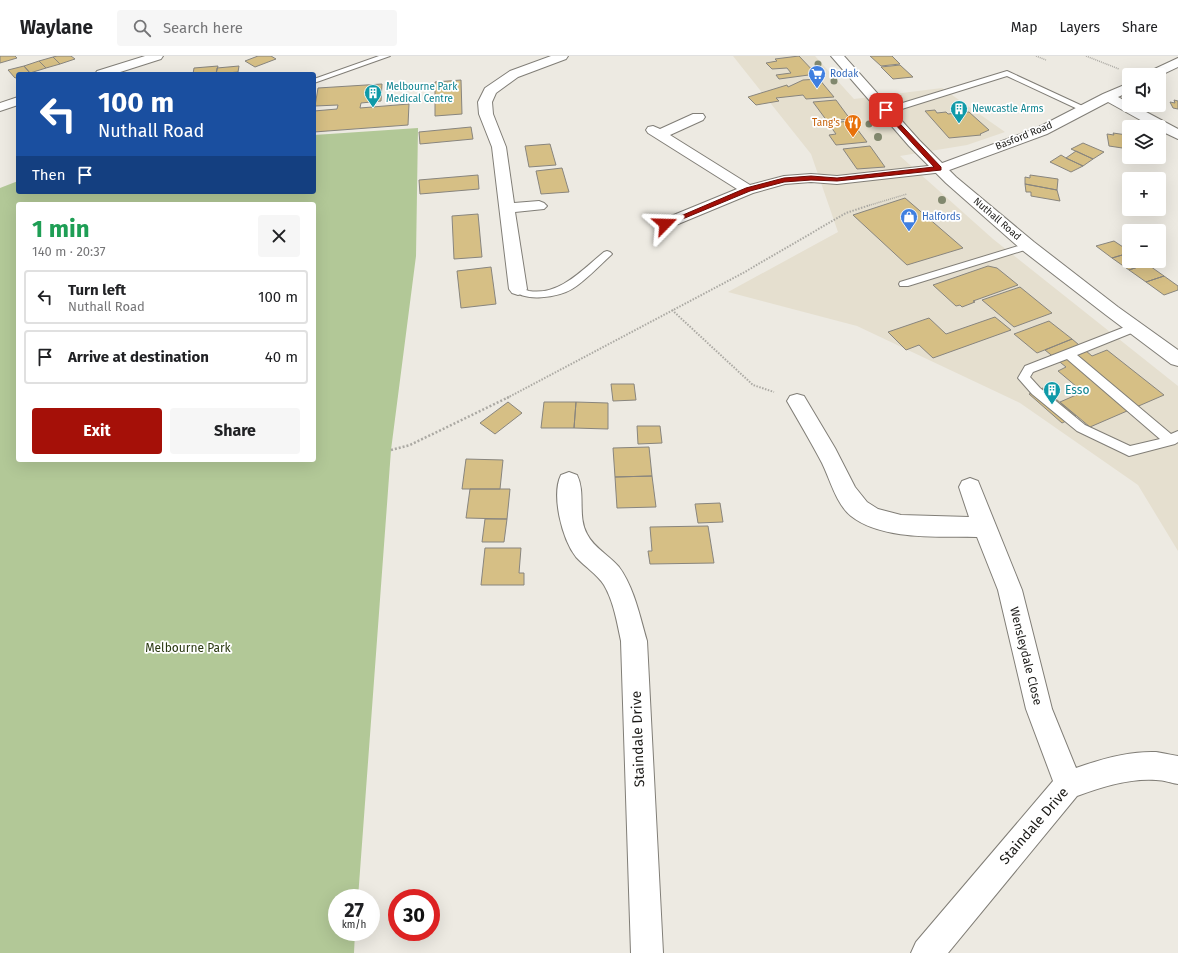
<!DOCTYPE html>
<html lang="en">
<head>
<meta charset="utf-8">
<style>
	body { margin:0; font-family:"Fira Sans",sans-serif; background:#f6f6f6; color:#202124; height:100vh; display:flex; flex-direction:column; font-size:15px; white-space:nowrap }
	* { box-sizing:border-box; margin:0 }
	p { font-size:13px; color:#757577 }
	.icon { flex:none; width:22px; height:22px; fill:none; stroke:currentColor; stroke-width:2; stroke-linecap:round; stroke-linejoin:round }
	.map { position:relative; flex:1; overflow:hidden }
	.side { position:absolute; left:16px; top:146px; width:300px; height:260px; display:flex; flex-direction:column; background:#fff; border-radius:4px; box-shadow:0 4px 16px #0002 }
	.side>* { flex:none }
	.hud { position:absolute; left:16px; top:16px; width:300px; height:122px; border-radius:4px; box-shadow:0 4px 16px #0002; background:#1a4fa0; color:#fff; overflow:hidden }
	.buttons { position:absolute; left:1122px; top:12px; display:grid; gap:8px }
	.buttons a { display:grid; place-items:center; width:44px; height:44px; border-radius:4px; background:#fff; box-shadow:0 4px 16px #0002; font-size:20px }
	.speed { position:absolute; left:328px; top:833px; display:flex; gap:8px; font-size:20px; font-weight:700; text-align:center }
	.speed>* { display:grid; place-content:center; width:52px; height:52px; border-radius:50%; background:#fff; box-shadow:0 4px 16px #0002; line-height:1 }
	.speed small { font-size:10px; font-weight:400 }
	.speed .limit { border:6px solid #d22; background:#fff; color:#111 }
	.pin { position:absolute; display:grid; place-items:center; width:34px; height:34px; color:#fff; margin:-17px; border-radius:8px; box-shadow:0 2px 6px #0006 }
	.me { position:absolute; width:44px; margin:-22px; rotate:68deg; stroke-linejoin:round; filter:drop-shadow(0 0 3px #0008) }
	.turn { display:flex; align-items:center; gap:14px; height:84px; padding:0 16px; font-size:18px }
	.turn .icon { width:52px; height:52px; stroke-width:2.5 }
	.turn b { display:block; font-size:28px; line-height:34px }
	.then { display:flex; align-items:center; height:38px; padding:0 16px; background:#0003; gap:8px; font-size:15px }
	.round { display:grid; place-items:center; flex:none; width:42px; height:42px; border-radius:4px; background:#f6f6f6 }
	.summary { display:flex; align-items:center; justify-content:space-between; height:68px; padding:0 16px }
	h1 { font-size:24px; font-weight:700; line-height:30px; color:#1e9e55 }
	.button { display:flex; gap:8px; margin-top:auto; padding:8px 16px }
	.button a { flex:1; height:46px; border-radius:4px; background:#a51008; color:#fff; font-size:16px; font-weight:700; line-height:46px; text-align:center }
	.button a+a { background:#f6f6f6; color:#202124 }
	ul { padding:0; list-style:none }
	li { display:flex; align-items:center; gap:12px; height:54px; margin:0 8px 6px; padding:0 8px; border:2px solid #e0e0e0; border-radius:4px }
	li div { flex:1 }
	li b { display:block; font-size:15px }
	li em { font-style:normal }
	header { display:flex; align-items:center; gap:24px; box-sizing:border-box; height:56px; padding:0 20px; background:#fff; border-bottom:1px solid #e0e0e0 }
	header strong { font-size:19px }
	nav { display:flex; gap:22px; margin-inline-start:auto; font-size:14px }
	.search { width:280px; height:36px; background:#f6f6f6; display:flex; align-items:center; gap:10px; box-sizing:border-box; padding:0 14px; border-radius:4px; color:#757577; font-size:15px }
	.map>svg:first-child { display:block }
</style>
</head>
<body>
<header>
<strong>Waylane</strong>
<div class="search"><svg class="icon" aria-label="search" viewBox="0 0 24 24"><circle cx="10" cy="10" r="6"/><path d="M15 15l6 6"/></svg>Search here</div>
<nav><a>Map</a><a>Layers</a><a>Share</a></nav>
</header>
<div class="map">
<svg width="1178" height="897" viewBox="0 0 1178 897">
	<rect width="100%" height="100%" fill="#edeae2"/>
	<!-- built -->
	<path fill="#e5dfcf" d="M733,0h82l39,43 88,-11 63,44 -38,13 -67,11 93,83 185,147v165l-40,-66 -118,-82 -163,-77 -129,-34 110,-60 -27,-78z"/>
	<!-- green -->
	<path fill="#b2c897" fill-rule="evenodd" d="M418,72l-2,128 -25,194 -33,448h-21v34h18l-1,21h-354v-765l18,-7v11h296v-57zM18,148h296v256h-296z"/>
	<!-- building -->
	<path fill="#d6bf85" stroke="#88857e" d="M0,0h15l2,2 -17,5z
		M57,0h14l4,3 -15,5 -7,-7z
		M258,0h13l5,3 -21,8 -10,-6z
		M799,0l17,18 -37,5 -3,-4 15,-2 -4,-5 -15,1 -6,-6 11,-2 -2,-2z
		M870,0h22l8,8 -19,2z
		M53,1l7,7 -14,4 -7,-7z
		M39,5l7,7 -16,5 -6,-7z
		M900,9l13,12 -20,2 -12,-12z
		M24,10l6,7 -12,1v3l-3,1 -7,-8z
		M218,10l-2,8h-23l1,-6z
		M239,10l-1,6 -22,2 1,-6z
		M819,23l15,18 -28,2 -3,-4 -27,3 3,3 -23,4 -8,-8 39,-12 1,2 15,-7z
		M461,24l1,34 -27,2v-34z
		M382,28l-1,17 -20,2 -1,5 49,-4 -1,21 -94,7v-21l23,-2 1,-4 -23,1 3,-18z
		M836,44l14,19 -23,2 -14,-19z
		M1174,44l4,1v8l-5,-1 -3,-6 5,1z
		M935,54l2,3 9,-1 2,2 21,-2 20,18 -9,4 1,1 -32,3 -24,-27z
		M851,65l16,21 -31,3 -7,-10 7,-1 -8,-11z
		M471,71l2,12 -53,5 -1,-12z
		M1113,77l14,2 2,14 -20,-3 -2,-12 7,1z
		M1083,87l21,9 -11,7 -22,-10z
		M550,88l6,21 -27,2 -4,-21z
		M870,90l15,21 -28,2 -14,-20z
		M1076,95l17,8 -10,7 -17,-8z
		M1061,99l5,3 17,8 -12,6 -21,-10z
		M562,112l7,24 -28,2 -5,-23z
		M478,119l1,14 -59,5 -1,-14z
		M1030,119l28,4 -1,11 -32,-6v-7l5,1z
		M1025,128l32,6 3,11 -29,-5v-4h-5z
		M905,142l58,50 -56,17 -54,-50z
		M478,158l4,43 -28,2 -2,-43z
		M1114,185l15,10v2l-17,5 -16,-12z
		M1129,197v8h14l4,3 -18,6 -17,-12z
		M1147,208l17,12 -18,6 -17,-12z
		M988,210l9,2 21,17 -45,16 2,1 -13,5 -2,-2 -4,1 -23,-21z
		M491,211l5,37 -35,4 -4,-37z
		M1164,220l14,10v4l-14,5 -18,-13z
		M1020,231l32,26 -38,14 -32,-27z
		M995,261l16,13 -78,28 -14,-13 -13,5 -18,-18 41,-14 17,16z
		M1049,265l23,18 -35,14 -23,-19z
		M1072,283l20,17 15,-6 57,45 -74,32 -30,-25 23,-10 -25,-21 8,-4 -21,-17z
		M611,328h23l2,16 -23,1z
		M1043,332l33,28 -14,7 -33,-29z
		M508,346l14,11 -27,21 -15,-11z
		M544,346h32l-2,26h-33z
		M576,346l32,1v26l-34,-1z
		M637,370h23l2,17 -24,1z
		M649,391l3,29 -37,1 -2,-29z
		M466,403l37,1 -3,29h-38z
		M652,420l4,31 -39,1 -2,-31z
		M470,433h40l-3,30 -41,-1z
		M720,447l3,19 -25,1 -3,-19z
		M485,463h22l-3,23h-22z
		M708,470l6,37 -64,1 -2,-13h4l-2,-24z
		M485,492h36l-2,25h5v12h-43z"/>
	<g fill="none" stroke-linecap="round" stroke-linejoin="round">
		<defs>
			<path id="lane" d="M379,0h11l-76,27v-4z
				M1007,15l82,38 -4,2h-3l-75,-35 -118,37h-6l-1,-2 1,-2z
				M1028,187l5,3 -2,2 -123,38h-8l-1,-2 1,-2z
				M607,195l3,1 2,2 -2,2c-11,10 -26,26 -38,33 -13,8 -49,14 -59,0l5,-3c4,1 7,4 11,5 31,5 54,-22 75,-39z
				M1135,267l4,1 1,3 -1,3 -62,25 94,79 7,-3v11l-3,2 -46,12 -4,-2 -48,-23 -45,-37 -14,-16 7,-12zM1067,303l93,80 -30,7 -45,-21 -45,-37 -10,-11 3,-5z"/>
			<path id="street" d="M551,0h17l-2,3 -48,18 -22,16 -4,9 1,12 13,33 8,56 25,-2 5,2 3,3 -3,3 -29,3 12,77 -3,4 -6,2 -6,-2 -3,-4 -17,-142 -13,-33 -1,-12 7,-14 25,-17z
				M1178,2v9l-19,9v-1h-13l2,-3z
				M1129,27v9l-11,5 11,6v2h4l45,24v10l-19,-9v-3h-6l-45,-25 -61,32 -103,38 -107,12 -26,-2 -26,2 -32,9 -82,34 -6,2 -6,-2 -2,-3 2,-3 78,-32 -89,-56 -2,-3 2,-3 5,-1 7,3 33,-15h10l2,3 -2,3 -33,15 80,50 34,-9 27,-2 26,2 100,-11 100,-37 66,-34z
				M797,338l7,2 31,52 20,39 12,15 11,7 23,6 68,2 -10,-30 3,-6 8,-3 8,3 44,109 30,119 24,59c25,-9 53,-17 80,-16 7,1 15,3 22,4v28c-7,-1 -14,-4 -22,-4 -26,-2 -54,7 -79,16l-129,157h-37l5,-11 137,-161 -27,-72 -28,-119 -21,-53c-38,-1 -94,4 -126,-21 -15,-12 -21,-37 -29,-53 -11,-21 -23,-41 -35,-62l3,-5z
				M569,416l8,3c9,18 0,41 10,59 7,14 22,21 32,33 15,20 21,50 28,74l16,312h-32l-10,-312c-4,-18 -7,-39 -17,-56 -7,-11 -19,-18 -28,-28 -14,-18 -25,-62 -15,-82z"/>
			<path id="secondary" d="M145,0h18l-2,3 -47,15h-19l2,-3z
				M18,41v8l-18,6v-8z"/>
			<path id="highway" d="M831,0h13l75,84 37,37 78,65 84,65 60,43v16l-7,-2 -65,-49 -84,-65 -76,-67 -37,-37z"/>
		</defs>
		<!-- lane casing -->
		<use href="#lane" stroke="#817e77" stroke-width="2"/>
		<!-- street casing -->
		<use href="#street" stroke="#817e77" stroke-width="2"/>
		<!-- secondary casing -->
		<use href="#secondary" stroke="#817e77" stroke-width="2"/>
		<!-- highway casing -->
		<use href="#highway" stroke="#817e77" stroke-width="2"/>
		<!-- path-far2 -->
		<path stroke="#aba9a3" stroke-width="1.5" stroke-dasharray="1 1" stroke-linecap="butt" d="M1036,0l10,4
			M1086,0l33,13
			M867,150l40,-12"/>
		<!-- path-far1 -->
		<path stroke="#aba9a3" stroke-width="2" stroke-dasharray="1.5 1.5" stroke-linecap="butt" d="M672,254l81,75 21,7
			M507,342l236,-125 103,-60 24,-8"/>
		<!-- path -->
		<path stroke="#aba9a3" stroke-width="2.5" stroke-dasharray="2 2" stroke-linecap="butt" d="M391,394l19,-5 99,-48"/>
		<!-- lane -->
		<use href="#lane" fill="#fff" fill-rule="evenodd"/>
		<!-- street -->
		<use href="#street" fill="#fff" fill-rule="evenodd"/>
		<!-- secondary -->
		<use href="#secondary" fill="#fff" fill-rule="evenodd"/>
		<!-- highway -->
		<use href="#highway" fill="#fff" fill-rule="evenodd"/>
	</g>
	<!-- trees -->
	<g fill="#81886e">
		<circle cx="818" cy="8" r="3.5"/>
		<circle cx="834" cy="25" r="3.5"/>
		<circle cx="869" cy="68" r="3.5"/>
		<circle cx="878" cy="81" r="4"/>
		<circle cx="942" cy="144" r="4"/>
	</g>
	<!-- route -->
	<path fill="#a51008" stroke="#6b0a05" d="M886,53l55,58v3l-104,11 -26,-1 -27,2 -34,9 -82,34 -6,-1 84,-36 38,-10 27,-2 26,2 97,-11 -50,-55v-2z"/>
	<!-- icons -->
	<defs>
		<symbol id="supermarket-pin" viewBox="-11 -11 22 30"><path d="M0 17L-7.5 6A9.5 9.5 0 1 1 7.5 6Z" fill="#3f7fe0" stroke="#fff"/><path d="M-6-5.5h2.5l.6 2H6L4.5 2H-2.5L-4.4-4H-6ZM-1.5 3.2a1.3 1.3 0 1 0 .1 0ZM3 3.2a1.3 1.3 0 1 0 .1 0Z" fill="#fff"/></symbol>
		<symbol id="building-pin" viewBox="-11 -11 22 30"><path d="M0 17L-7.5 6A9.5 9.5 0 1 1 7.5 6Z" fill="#0f9aa8" stroke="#fff"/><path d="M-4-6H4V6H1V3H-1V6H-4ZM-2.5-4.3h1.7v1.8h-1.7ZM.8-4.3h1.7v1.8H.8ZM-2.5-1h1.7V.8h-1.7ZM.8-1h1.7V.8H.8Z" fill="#fff"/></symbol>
		<symbol id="restaurant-pin" viewBox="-11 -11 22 30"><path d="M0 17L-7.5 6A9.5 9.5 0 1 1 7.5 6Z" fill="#e8710a" stroke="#fff"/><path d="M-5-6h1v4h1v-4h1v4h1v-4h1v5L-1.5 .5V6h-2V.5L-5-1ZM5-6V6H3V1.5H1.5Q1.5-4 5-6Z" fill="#fff"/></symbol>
		<symbol id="shop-pin" viewBox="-11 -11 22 30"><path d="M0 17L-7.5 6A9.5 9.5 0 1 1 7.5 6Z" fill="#3f7fe0" stroke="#fff"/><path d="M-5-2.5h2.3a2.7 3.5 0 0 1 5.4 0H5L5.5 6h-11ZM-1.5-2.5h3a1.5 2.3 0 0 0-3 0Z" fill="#fff"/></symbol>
	</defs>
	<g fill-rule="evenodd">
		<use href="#supermarket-pin" x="807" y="8" width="20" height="27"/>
		<use href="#building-pin" x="363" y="27" width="20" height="27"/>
		<use href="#building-pin" x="949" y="43" width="20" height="27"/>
		<use href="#restaurant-pin" x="843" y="57" width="20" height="27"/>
		<use href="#shop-pin" x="899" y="151" width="20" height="27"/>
		<use href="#building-pin" x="1042" y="324" width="20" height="27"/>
	</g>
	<g text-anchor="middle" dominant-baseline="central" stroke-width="3.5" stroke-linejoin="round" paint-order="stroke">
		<!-- far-shop labels -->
		<g font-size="10" fill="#366cbe" stroke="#fff" text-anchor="start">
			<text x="830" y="18">Rodak</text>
			<text x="922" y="161">Halfords</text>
		</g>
		<!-- far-culture labels -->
		<g font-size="10" fill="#0d838f" stroke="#fff" text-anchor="start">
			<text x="386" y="31">Melbourne Park<tspan x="386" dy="12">Medical Centre</tspan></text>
			<text x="972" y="53">Newcastle Arms</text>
		</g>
		<!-- far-food labels -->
		<g font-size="10" fill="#c56008" stroke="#fff" text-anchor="end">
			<text x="840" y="67">Tang's</text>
		</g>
		<!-- far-street labels -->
		<g font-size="10" fill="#1b1a17" stroke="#fff">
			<text transform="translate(1024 80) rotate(-22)">Basford Road</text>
			<text transform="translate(997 163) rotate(41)">Nuthall Road</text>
		</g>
		<!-- culture labels -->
		<g font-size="12" fill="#0d838f" stroke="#fff" text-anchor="start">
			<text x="1065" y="334">Esso</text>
		</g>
		<!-- park labels -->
		<g font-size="12" fill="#293810" stroke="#fff">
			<text x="188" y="592">Melbourne Park</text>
		</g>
		<!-- street labels -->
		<g font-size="12" fill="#1b1a17" stroke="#fff">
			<text transform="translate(1026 600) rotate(76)">Wensleydale Close</text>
		</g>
		<!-- near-street labels -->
		<g font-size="14" fill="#1b1a17" stroke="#fff">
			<text transform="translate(638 683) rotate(-92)">Staindale Drive</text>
			<text transform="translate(1034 770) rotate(-49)">Staindale Drive</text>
		</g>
	</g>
</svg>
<div class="buttons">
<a><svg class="icon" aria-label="sound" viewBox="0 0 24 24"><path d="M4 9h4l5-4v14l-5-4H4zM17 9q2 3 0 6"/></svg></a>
<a><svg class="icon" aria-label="layers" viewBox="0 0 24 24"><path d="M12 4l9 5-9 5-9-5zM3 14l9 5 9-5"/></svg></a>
<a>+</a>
<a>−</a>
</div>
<div class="speed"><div>27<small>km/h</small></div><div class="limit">30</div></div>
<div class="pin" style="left:886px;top:54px;background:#d93025"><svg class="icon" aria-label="arrive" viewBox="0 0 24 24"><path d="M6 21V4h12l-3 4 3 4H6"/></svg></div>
<svg class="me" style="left:665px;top:168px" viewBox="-20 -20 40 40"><path d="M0-17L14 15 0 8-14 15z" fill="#a51008" stroke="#fff" stroke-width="4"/></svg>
<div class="hud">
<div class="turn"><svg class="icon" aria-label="left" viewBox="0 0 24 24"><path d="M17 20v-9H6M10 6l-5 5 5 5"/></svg><div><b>100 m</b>Nuthall Road</div></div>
<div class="then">Then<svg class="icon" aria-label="arrive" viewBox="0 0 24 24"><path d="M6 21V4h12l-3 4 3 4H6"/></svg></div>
</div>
<section class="side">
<div class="summary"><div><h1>1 min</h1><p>140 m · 20:37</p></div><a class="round"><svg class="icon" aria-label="close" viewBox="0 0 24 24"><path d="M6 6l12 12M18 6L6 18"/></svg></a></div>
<ul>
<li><svg class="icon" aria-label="left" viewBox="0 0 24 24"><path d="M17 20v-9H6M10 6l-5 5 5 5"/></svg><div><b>Turn left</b><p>Nuthall Road</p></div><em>100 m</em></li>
<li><svg class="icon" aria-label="arrive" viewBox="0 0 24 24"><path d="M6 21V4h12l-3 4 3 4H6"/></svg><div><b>Arrive at destination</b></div><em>40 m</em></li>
</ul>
<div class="button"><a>Exit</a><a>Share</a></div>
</section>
</div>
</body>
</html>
